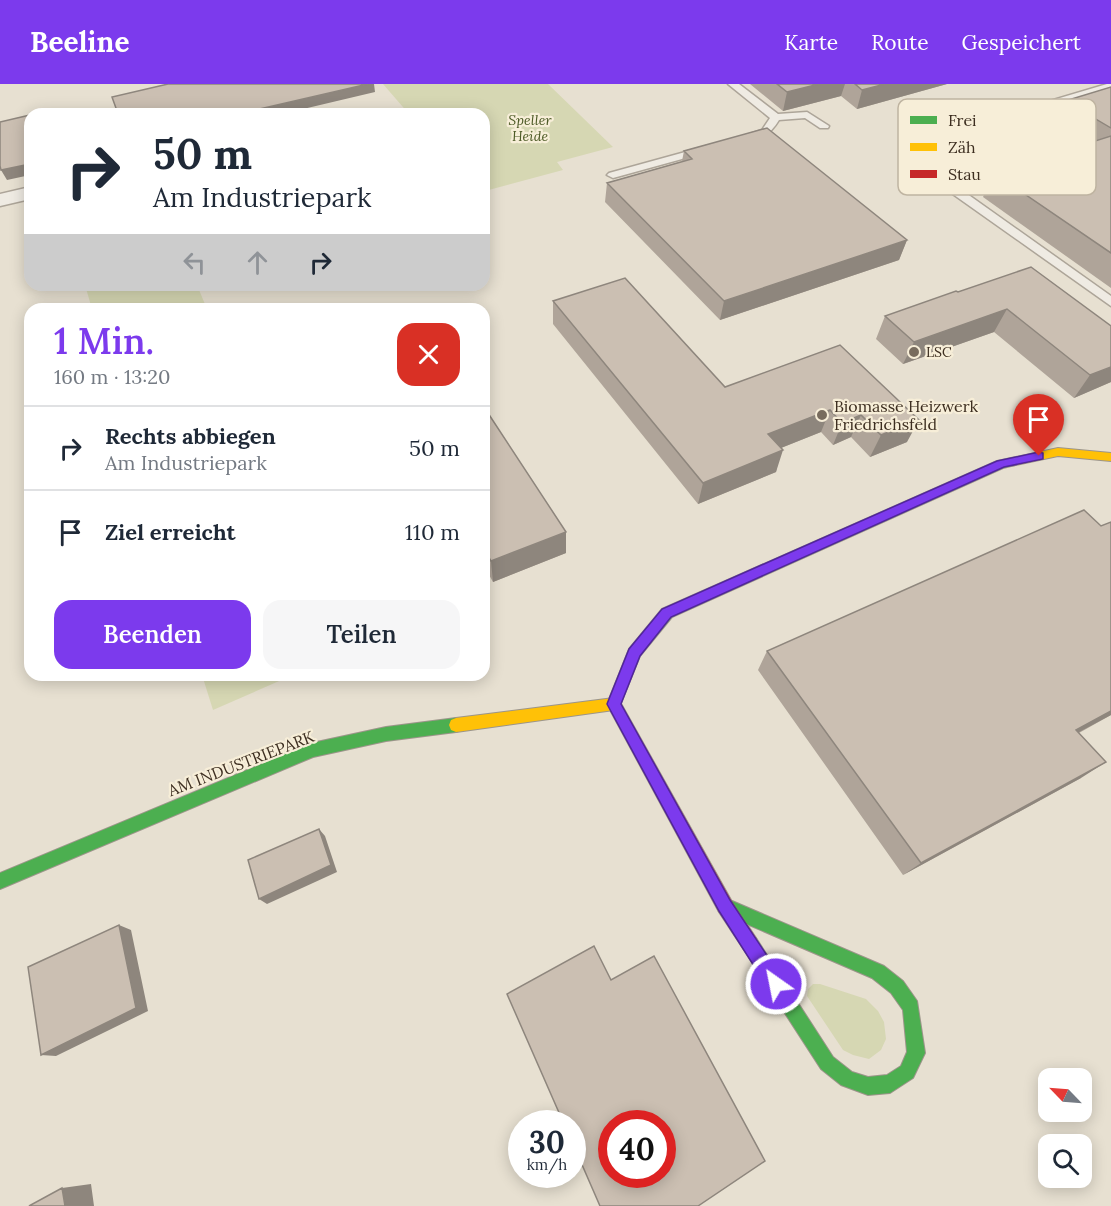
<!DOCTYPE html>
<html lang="de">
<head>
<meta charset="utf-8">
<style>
	body { margin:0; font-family:Lora,serif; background:#f6f6f7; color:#1f2937; height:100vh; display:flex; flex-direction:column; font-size:22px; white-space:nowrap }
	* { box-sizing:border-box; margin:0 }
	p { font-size:20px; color:#747a83 }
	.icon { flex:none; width:33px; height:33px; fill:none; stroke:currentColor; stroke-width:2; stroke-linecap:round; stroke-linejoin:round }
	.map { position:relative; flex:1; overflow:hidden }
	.side { position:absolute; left:24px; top:219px; width:466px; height:378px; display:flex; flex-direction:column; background:#fff; border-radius:18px; box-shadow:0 3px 15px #0003 }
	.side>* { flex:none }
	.banner { position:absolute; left:24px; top:24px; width:466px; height:183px; border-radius:18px; box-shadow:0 3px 15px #0003; background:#fff; color:#1f2937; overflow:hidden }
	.needle { width:39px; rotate:295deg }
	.tools { position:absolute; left:1038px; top:984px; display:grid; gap:12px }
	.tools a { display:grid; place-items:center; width:54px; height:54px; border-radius:12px; background:#fff; box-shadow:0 3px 15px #0003; font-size:30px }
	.speed { position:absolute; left:508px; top:1026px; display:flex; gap:12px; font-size:30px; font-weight:700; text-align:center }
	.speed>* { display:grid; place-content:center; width:78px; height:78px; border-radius:50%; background:#fff; box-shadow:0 3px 15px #0003; line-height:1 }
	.speed small { font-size:15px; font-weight:400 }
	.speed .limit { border:9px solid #d22; background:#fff; color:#111 }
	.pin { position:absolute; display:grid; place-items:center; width:51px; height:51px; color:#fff; margin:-62px -26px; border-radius:50% 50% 50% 0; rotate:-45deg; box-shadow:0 0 6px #0007 }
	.pin .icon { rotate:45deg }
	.me { position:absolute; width:66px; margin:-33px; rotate:327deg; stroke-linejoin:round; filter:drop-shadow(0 0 4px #0008) }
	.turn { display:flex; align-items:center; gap:21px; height:126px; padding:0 30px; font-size:27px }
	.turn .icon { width:78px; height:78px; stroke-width:2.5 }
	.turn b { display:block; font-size:42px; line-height:51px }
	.lanes { display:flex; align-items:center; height:57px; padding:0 30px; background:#0003; justify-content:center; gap:30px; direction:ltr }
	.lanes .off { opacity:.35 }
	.round { display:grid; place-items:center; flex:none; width:63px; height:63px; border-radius:18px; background:#f6f6f7 }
	.headline { display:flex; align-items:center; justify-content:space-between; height:102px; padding:0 30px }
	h1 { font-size:36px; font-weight:600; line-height:45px; color:#7c3aed }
	.primary-button { display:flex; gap:12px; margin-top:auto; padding:12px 30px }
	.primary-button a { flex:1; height:69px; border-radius:18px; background:#7c3aed; color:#fff; font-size:24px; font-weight:600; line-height:69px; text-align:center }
	.primary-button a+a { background:#f6f6f7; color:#1f2937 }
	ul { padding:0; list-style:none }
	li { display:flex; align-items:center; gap:18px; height:84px; padding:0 30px; border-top:2px solid #e0e1e3 }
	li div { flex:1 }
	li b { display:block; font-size:22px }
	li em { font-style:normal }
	header { display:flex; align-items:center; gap:36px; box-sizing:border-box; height:84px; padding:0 30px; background:#7c3aed; color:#fff }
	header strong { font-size:28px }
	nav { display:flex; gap:33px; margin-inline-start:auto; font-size:21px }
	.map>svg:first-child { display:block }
</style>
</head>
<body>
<header>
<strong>Beeline</strong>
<nav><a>Karte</a><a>Route</a><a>Gespeichert</a></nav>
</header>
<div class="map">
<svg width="1111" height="1122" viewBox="0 0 1111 1122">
	<rect width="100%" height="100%" fill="#e7e0d1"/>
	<!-- green -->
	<path fill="#d6d7b3" d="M383,0h165l65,63 -56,15 6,8 -78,21 -1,-77h-75z
		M85,201h112l10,24h-115z
		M202,591h91l-80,35z
		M813,900h7l46,15 12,12 6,11 2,17 -5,11 -12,9 -16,-4 -10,-5 -36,-54 1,-7z"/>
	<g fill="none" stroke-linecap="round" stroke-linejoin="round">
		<defs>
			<path id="lane" d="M728,0h11l39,30 29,-2 22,14 -1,2h-8l-15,-10 -26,2c-8,13 -18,22 -35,20v-4l18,-6 8,-12z
				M1107,0h4v5l-178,53 -13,10 5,12 186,132v10l-195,-138 -8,-17 17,-13z
				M707,62l6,3 -2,2 -98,27 -6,-3 2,-2z"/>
			<path id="street" d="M30,103v12l-30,7v-12z"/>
			<path id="fast" d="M1011,374l6,4 -2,3 -12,3 -331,149 -32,39 -21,52 -5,2 -5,-2 -2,-4 22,-55 33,-40 335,-148z
				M456,634l5,2 2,5 -2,5 -5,2 -70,9 -73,16 -313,132v-16l312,-130 74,-16z
				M725,814l159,68 19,15 14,20 8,52 -12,25 -23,15 -22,2 -27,-10 -20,-16 -77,-119 -2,-6 2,-6 6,-2 6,2 77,119 19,15 16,5 19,-2 14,-9 6,-14 -4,-42 -12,-17 -19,-15 -153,-66 -2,-6 2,-6z"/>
			<path id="slow" d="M1058,364l53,5v8l-53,-5 -47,10 -6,-4 6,-4z
				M614,614l5,2 2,4 -2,4 -5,2 -158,22 -5,-2 -2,-5 2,-5 5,-2z"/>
			<path id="jam" d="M614,614l5,2 112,200 25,38 2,6 -2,6 -6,2 -6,-2 -25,-38 -110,-204 -2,-4 2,-4z"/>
		</defs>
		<!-- lane casing -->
		<use href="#lane" stroke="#ada599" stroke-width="3"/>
		<!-- street casing -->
		<use href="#street" stroke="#ada599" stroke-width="3"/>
		<!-- fast casing -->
		<use href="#fast" stroke="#9c958a" stroke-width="2"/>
		<!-- slow casing -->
		<use href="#slow" stroke="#9c958a" stroke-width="2"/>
		<!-- jam casing -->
		<use href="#jam" stroke="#9c958a" stroke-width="2"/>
		<!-- lane -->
		<use href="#lane" fill="#efebe3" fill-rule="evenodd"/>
		<!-- street -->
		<use href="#street" fill="#efebe3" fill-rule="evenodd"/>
		<!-- fast -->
		<use href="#fast" fill="#4caf50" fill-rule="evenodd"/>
		<!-- slow -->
		<use href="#slow" fill="#ffc107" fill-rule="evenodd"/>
		<!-- jam -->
		<use href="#jam" fill="#c62828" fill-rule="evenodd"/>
	</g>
	<!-- wall -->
	<path fill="#afa499" d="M750,0h197l-90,25 -16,-13 -58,15z
		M1111,3v201l-128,-91 11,-24 91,-29 -32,-19 12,-24z
		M684,67l223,89 -8,20 -179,60 -115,-118 2,-19 75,-22z
		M1031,183l80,115 -37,16 -80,-66 -91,32 -27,-25 9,-23 73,-24z
		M553,217l172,86 115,-42 67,97 -37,15 -19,-20 -18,8 -12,-13 -40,16 -5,24 -78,32 -145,-180z
		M484,323l82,125v21l-73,29 -9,-16z
		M1111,438v193l-32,18 2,45 -178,97 -145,-205 9,-19z"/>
	<!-- shaded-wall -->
	<path fill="#8e867d" d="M368,0h6l1,8 -93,22h-35l-1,-2z
		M819,0h26l-4,12 -58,15 4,-19z
		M885,0h62l-90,25 5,-19z
		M30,80v11l-23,5 -6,-10z
		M907,156l-8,20 -179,60 4,-19z
		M1007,225l-13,23 -91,32 11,-22z
		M1111,283v15l-37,16 16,-23z
		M830,326l-9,22 -60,24 7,-22z
		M861,331l-10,22 -18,8 9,-22z
		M919,336l-12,22 -37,15 11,-22z
		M783,366l-7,22 -78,32 5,-21z
		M566,448v21l-73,29 -2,-21z
		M1111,627v4l-58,31 23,-16z
		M1106,678l-25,16 -178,97 18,-12z
		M319,745l6,7 12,36 -70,32 -8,-5z
		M119,841l12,5 17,81 -92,45 -15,-1z
		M91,1100l3,22h-29l-3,-18z"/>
	<!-- building -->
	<path fill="#cbbfb2" stroke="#8e867d" stroke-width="1.5" fill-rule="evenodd" d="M168,0h200l-122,28 2,2h-145l14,-3 -5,-14z
		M777,0h42l-32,8z
		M855,0h30l-23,6z
		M1111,3v41l-46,-27z
		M45,28l1,2h-11z
		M30,31v49l-29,6 -1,-4v-44z
		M767,44l140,112 -183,61 -117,-118 85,-24 -8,-8z
		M1111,52v117l-117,-80z
		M1031,183l80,59v41l-21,8 -83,-66 -93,33 -29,-26 71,-25 2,1z
		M625,194l100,109 115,-42 79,75 -38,15 -20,-20 -19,8 -12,-13 -62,24 15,16 -80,33 -150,-182z
		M484,323l82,125 -75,29 -7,-11z
		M1084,426l17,16 10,-4v189l-35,19 30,32 -185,101 -154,-212z
		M319,745l12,36 -72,34 -11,-39z
		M119,841l17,83 -95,47 -13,-88z
		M594,862l17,34 43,-24 111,205 -67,45h-98l-27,-62v-20h-9l-57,-130zM612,1040h51v50h-51z
		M62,1104l3,18h-36z"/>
	<!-- route -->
	<path fill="#7c3aed" stroke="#51269a" stroke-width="1.5" d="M1039,368l4,1v6l-39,8 -333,150 -31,39 -19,48 109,196 52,78 3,6 -3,7 -6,2 -6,-2 -51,-80 -112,-207 22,-55 33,-40 335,-148z"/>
	<!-- markers -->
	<g fill="#786c5e" stroke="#f7eed8" stroke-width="2">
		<circle cx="914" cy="268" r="6"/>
		<circle cx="822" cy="331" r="6"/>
	</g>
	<g text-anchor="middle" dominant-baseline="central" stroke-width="4.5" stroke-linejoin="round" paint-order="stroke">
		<!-- far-park labels -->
		<g font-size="14" font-style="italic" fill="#4d5a26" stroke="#f7eed8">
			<text x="530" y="36">Speller<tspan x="530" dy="16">Heide</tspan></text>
		</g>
		<!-- far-poi labels -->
		<g font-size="14" fill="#3d2e20" stroke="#f7eed8" text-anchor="start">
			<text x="926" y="268">LSC</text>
		</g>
		<!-- poi labels -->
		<g font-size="16" fill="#3d2e20" stroke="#f7eed8" text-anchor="start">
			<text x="834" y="322">Biomasse Heizwerk<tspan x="834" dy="18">Friedrichsfeld</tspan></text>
		</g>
		<!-- street labels -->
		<g font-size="16" fill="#3d2e20" stroke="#f7eed8">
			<text transform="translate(241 679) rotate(-21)">AM INDUSTRIEPARK</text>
		</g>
	</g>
	<!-- legend -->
	<rect x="898" y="15" width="198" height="96" rx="9" fill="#f7eed8" stroke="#bfb4a1" stroke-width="1.5"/>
	<rect x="910" y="32" width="27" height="8" fill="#4caf50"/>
	<rect x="910" y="59" width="27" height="8" fill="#ffc107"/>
	<rect x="910" y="86" width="27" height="8" fill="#c62828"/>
	<g font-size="16" fill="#3d2e20">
		<text x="948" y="42">Frei</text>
		<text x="948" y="69">Zäh</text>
		<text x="948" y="96">Stau</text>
	</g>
</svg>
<div class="tools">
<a><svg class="needle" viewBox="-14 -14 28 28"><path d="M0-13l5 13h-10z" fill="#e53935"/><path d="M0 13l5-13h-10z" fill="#747a83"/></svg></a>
<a><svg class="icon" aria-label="search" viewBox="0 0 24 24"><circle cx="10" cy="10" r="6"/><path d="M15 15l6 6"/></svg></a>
</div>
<div class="speed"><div>30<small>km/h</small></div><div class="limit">40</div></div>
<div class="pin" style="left:1039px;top:372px;background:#d93025"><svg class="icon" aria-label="arrive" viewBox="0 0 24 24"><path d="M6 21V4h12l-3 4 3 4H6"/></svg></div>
<svg class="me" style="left:776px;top:900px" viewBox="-20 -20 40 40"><circle r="17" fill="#7c3aed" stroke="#fff" stroke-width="3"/><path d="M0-11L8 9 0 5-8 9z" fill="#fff"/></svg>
<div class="banner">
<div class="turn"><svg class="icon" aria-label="right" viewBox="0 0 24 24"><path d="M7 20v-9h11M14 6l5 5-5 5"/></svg><div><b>50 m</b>Am Industriepark</div></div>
<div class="lanes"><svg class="icon off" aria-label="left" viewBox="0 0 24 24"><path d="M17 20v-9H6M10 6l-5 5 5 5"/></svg><svg class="icon off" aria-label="ahead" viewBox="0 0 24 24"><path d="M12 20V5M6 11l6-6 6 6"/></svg><svg class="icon" aria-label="right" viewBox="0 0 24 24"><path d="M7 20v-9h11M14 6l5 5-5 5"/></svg></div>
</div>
<section class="side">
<div class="headline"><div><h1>1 Min.</h1><p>160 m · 13:20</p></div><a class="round" style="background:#d93025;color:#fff"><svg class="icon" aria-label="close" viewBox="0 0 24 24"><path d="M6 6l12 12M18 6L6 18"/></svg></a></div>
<ul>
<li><svg class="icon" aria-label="right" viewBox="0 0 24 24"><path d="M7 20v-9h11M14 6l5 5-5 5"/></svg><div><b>Rechts abbiegen</b><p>Am Industriepark</p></div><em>50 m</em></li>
<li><svg class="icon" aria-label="arrive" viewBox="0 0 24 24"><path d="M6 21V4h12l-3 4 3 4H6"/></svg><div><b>Ziel erreicht</b></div><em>110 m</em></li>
</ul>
<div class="primary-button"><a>Beenden</a><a>Teilen</a></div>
</section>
</div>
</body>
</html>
